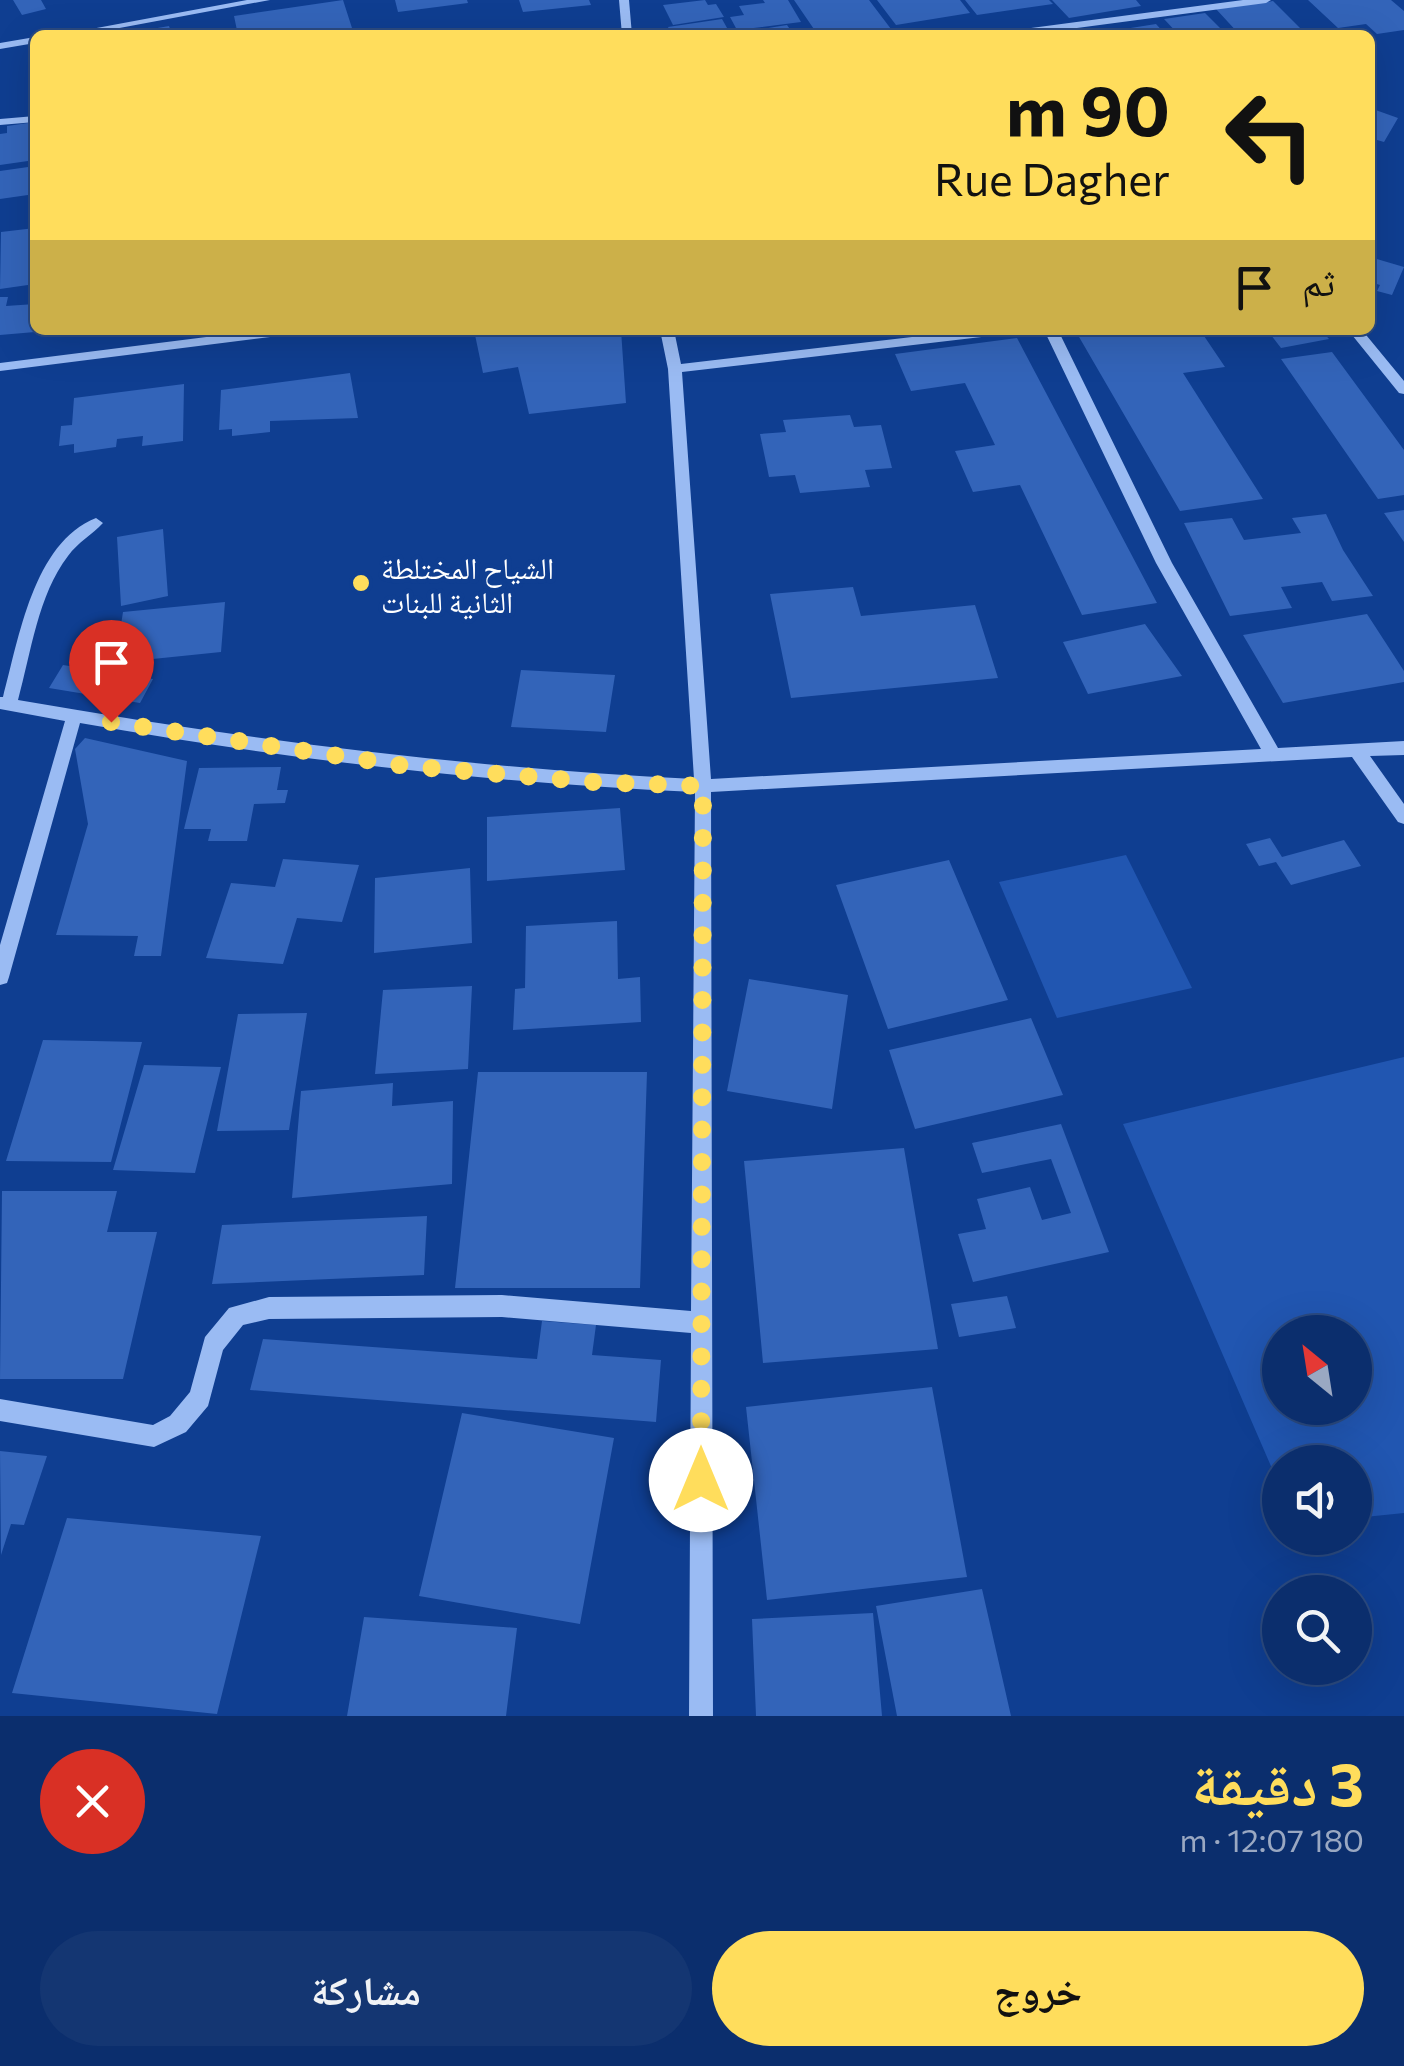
<!DOCTYPE html>
<html lang="ar">
<head>
<meta charset="utf-8">
<style>
	body { margin:0; font-family:Commissioner,"Noto Naskh Arabic",sans-serif; background:#143672; color:#f1f3f6; direction:rtl; height:100vh; display:flex; flex-direction:column; font-size:38px; white-space:nowrap }
	* { box-sizing:border-box; margin:0 }
	p { font-size:32px; color:#9aa8c2 }
	.icon { flex:none; width:55px; height:55px; fill:none; stroke:currentColor; stroke-width:2; stroke-linecap:round; stroke-linejoin:round }
	.map { position:relative; height:1716px; overflow:hidden; direction:ltr }
	.side { display:flex; flex-direction:column; background:#0b2e6d; flex:1 }
	.side>* { flex:none }
	.guide { position:absolute; left:30px; top:30px; width:1345px; height:305px; border-radius:15px; box-shadow:0 10px 40px #0002,0 0 0 2px #2b4a80; direction:rtl; background:#ffdd5c; color:#111; overflow:hidden }
	.needle { width:65px; rotate:330deg }
	.fabs { position:absolute; left:1262px; top:1315px; display:grid; gap:20px }
	.fabs a { display:grid; place-items:center; width:110px; height:110px; border-radius:50%; background:#0b2e6d; box-shadow:0 10px 40px #0002,0 0 0 2px #2b4a80; font-size:50px }
	.pin { position:absolute; display:grid; place-items:center; width:85px; height:85px; color:#fff; margin:-102px -42px; border-radius:50% 50% 50% 0; rotate:-45deg; box-shadow:0 0 10px #0007 }
	.pin .icon { rotate:45deg }
	.me { position:absolute; width:110px; margin:-55px; rotate:0deg; stroke-linejoin:round; filter:drop-shadow(0 0 8px #0008) }
	.turn { display:flex; align-items:center; gap:35px; height:210px; padding:0 40px; font-size:45px }
	.turn .icon { width:130px; height:130px; stroke-width:2.5 }
	.turn b { display:block; font-size:70px; line-height:85px }
	.then { display:flex; align-items:center; height:95px; padding:0 40px; background:#0003; gap:20px; font-size:38px }
	.round { display:grid; place-items:center; flex:none; width:105px; height:105px; border-radius:52px; background:#143672 }
	.summary { display:flex; align-items:center; justify-content:space-between; height:170px; padding:0 40px }
	h1 { font-size:60px; font-weight:700; line-height:75px; color:#ffdd5c }
	.primary-button { display:flex; gap:20px; margin-top:auto; padding:20px 40px }
	.primary-button a { flex:1; height:115px; border-radius:60px; background:#ffdd5c; color:#111; font-size:40px; font-weight:700; line-height:115px; text-align:center }
	.primary-button a+a { background:#143672; color:#f1f3f6 }
	.map>svg:first-child { display:block }
</style>
</head>
<body>
<div class="map">
<svg width="1404" height="1716" viewBox="0 0 1404 1716">
	<rect width="100%" height="100%" fill="#0f3e91"/>
	<!-- green -->
	<path fill="#2156b1" fill-rule="evenodd" d="M1126,855l66,133 -135,30 -58,-136z
		M1404,1057v456l-49,5v-56h-75v25l-157,-363zM1280,1332h75v76h-75z"/>
	<!-- building -->
	<path fill="#3364b9" d="M13,0h28l5,9 -24,6z
		M343,0l9,28 -48,7h-66l-4,-19z
		M395,0h72l1,3 -70,9z
		M519,0h70l2,5 -68,7z
		M705,0l3,5 8,-1 8,13 -51,8 -10,-20z
		M763,0h25l13,22 -64,8 -7,-13 14,-2 -5,-9 26,-3z
		M794,0h75l22,29 -73,6z
		M877,0h83l10,13 -74,12z
		M965,0h84l4,4 -76,11z
		M1052,0h84l5,6 -72,12z
		M1308,0h83l13,11v19l-27,4 -11,-10 -28,4z
		M1273,1l34,34h-67l-24,-26z
		M1205,13l22,22h-48l-15,-16z
		M722,19l9,16h-59l-4,-8z
		M1156,24l10,11h-67v-2z
		M787,25l7,10h-56v-2z
		M169,26l3,9h-43v-2z
		M1370,108l28,10 -14,24 -14,-4z
		M35,122v38l-35,5v-31l7,-1v-7z
		M35,166v28l-35,5v-28z
		M35,228v56l-35,5 1,-57z
		M1370,257l34,10 -12,28 -15,-4 3,-6 -10,-3z
		M0,297h8l-2,9 29,-2v28l-35,3z
		M474,330h147l5,73 -97,11 -11,-47 -35,6z
		M1075,330h125l25,37 -42,6 80,126 -83,12z
		M1267,330h54l8,9 -48,9z
		M1017,338l140,265 -75,12 -62,-130 -47,7 -18,-41 40,-6 -30,-62 -54,8 -16,-37z
		M1332,352l72,98v45l-26,4 -97,-140z
		M350,373l8,45 -88,3v11l-38,4v-7l-13,1 2,-40z
		M184,384l-1,57 -41,5 1,-10 -26,3 -1,8 -42,6v-9l-15,2 2,-20 11,-1 2,-27z
		M850,415l4,12 27,-2 11,43 -27,2 5,17 -70,6 -5,-18 -26,2 -9,-43 26,-2 -3,-12z
		M1404,510v32l-20,-29z
		M1326,514l17,36 30,46 -41,5 -10,-19 -41,5 11,21 -62,8 -46,-93 48,-5 12,22 57,-7 -9,-15z
		M163,529l5,67 -47,10 -4,-69z
		M853,587l8,29 114,-11 23,73 -207,20 -21,-104z
		M225,602l-4,50 -78,8 1,-6 -28,2 7,-44z
		M1367,614l37,57v11l-121,21 -40,-68z
		M1145,624l37,52 -94,18 -25,-52z
		M63,665l90,14 -13,24 -91,-15z
		M521,670l94,5 -9,57 -95,-5z
		M85,738l102,23 -26,195h-27l4,-20 -82,-1 32,-111 -13,-75z
		M281,767l-4,23h11l-3,13 -31,1 -7,37h-39l3,-12h-27l15,-61z
		M620,808l5,62 -138,11v-64z
		M1270,838l12,19 62,-17 17,26 -70,19 -15,-23 -17,4 -13,-22z
		M283,859l76,6 -17,57 -45,-4 -14,46 -77,-6 25,-75 44,4z
		M949,860l59,140 -120,29 -52,-144z
		M470,868l2,75 -98,10 1,-75z
		M617,921l1,58 22,-2 1,45 -128,8 2,-41 10,-1 1,-62z
		M749,979l99,16 -16,114 -105,-18z
		M472,986l-4,83 -93,5 8,-84z
		M307,1013l-18,117 -72,1 21,-117z
		M1031,1018l32,77 -148,34 -26,-79z
		M43,1040l99,2 -31,120 -105,-1z
		M144,1065l77,2 -26,106 -82,-3z
		M478,1072h169l-7,216h-185z
		M393,1083l-1,23 61,-5 -1,83 -160,14 9,-107z
		M1061,1124l48,128 -136,30 -15,-48 28,-5 -9,-30 53,-12 12,33 29,-7 -20,-54 -69,14 -10,-30z
		M904,1148l34,201 -175,14 -19,-202z
		M2,1191h115l-10,41h50l-34,147h-123z
		M427,1216l-3,59 -212,9 10,-59z
		M1007,1296l9,32 -57,9 -8,-33z
		M542,1321l54,4 -4,30 69,5 -5,62 -406,-32 13,-51 274,20z
		M932,1387l35,190 -200,23 -21,-193z
		M462,1413l152,25 -34,186 -161,-28z
		M0,1451l47,5 -23,69 -13,-1 -10,31z
		M67,1518l194,18 -44,178 -205,-21z
		M982,1589l29,127h-114l-21,-110z
		M873,1613l9,103h-126l-4,-97z
		M364,1617l153,11 -11,88h-159z"/>
	<g fill="none" stroke-linecap="round" stroke-linejoin="round">
		<!-- minor -->
		<path fill="#9abbf3" fill-rule="evenodd" d="M247,0h23l-188,35h-23z
			M619,0h10l3,35h-10z
			M1243,0h28l-5,3 -242,32h-29l5,-3z
			M35,37v6l-35,6v-6z
			M35,116v6l-35,3v-6z
			M262,330h39l-7,4 -294,37v-8z
			M660,330h14l7,34 291,-34h42l-7,4 -325,38 29,407 550,-30 -105,-186 -112,-233h14l114,233 106,185 126,-7v14l-34,1 34,48v20l-6,-2 -46,-65 -641,35 2,924h-24l2,-383 -189,-16 -233,2 -26,6 -20,25 -15,56 -22,26 -32,15 -154,-26v-22l153,26 17,-9 20,-24 15,-55 24,-29 40,-11 233,-2 189,16 4,-519c-207,-9 -411,-33 -615,-69l-71,254 -2,6 -7,2v-40l65,-224 -65,-12v-12h3c16,-58 30,-154 93,-179l7,5c-11,12 -25,19 -35,33 -30,39 -37,97 -50,144 224,39 449,68 676,79l-26,-410z
			M1348,330h14l42,51v13l-5,-1z"/>
	</g>
	<g fill="none" stroke-linecap="round" stroke-linejoin="round">
		<!-- route -->
		<path stroke="#ffdd5c" stroke-width="18" stroke-dasharray="0 32.4" d="M111,722l295,44 188,16 109,4 -2,694"/>
	</g>
	<!-- markers -->
	<circle fill="#ffdd5c" stroke="#0f3e91" stroke-width="4" cx="361" cy="583" r="10"/>
	<g text-anchor="middle" dominant-baseline="central" stroke-width="9" stroke-linejoin="round" paint-order="stroke">
		<!-- poi labels -->
		<g font-size="30" fill="#fff" stroke="#0f3e91" text-anchor="start">
			<text x="381" y="566">الشياح المختلطة<tspan x="381" dy="34">الثانية للبنات</tspan></text>
		</g>
	</g>
</svg>
<div class="fabs">
<a><svg class="needle" viewBox="-14 -14 28 28"><path d="M0-13l5 13h-10z" fill="#e53935"/><path d="M0 13l5-13h-10z" fill="#9aa8c2"/></svg></a>
<a><svg class="icon" aria-label="sound" viewBox="0 0 24 24"><path d="M4 9h4l5-4v14l-5-4H4zM17 9q2 3 0 6"/></svg></a>
<a><svg class="icon" aria-label="search" viewBox="0 0 24 24"><circle cx="10" cy="10" r="6"/><path d="M15 15l6 6"/></svg></a>
</div>
<div class="pin" style="left:111px;top:722px;background:#d93025"><svg class="icon" aria-label="arrive" viewBox="0 0 24 24"><path d="M6 21V4h12l-3 4 3 4H6"/></svg></div>
<svg class="me" style="left:701px;top:1480px" viewBox="-20 -20 40 40"><circle r="19" fill="#fff"/><path d="M0-13L10 11 0 6-10 11z" fill="#ffdd5c"/></svg>
<div class="guide">
<div class="turn"><svg class="icon" aria-label="left" viewBox="0 0 24 24"><path d="M17 20v-9H6M10 6l-5 5 5 5"/></svg><div><b>90 m</b>Rue Dagher</div></div>
<div class="then">ثم<svg class="icon" aria-label="arrive" viewBox="0 0 24 24"><path d="M6 21V4h12l-3 4 3 4H6"/></svg></div>
</div>
</div>
<section class="side">
<div class="summary"><div><h1>3 دقيقة</h1><p>180 m · 12:07</p></div><a class="round" style="background:#d93025;color:#fff"><svg class="icon" aria-label="close" viewBox="0 0 24 24"><path d="M6 6l12 12M18 6L6 18"/></svg></a></div>
<div class="primary-button"><a>خروج</a><a>مشاركة</a></div>
</section>
</body>
</html>
